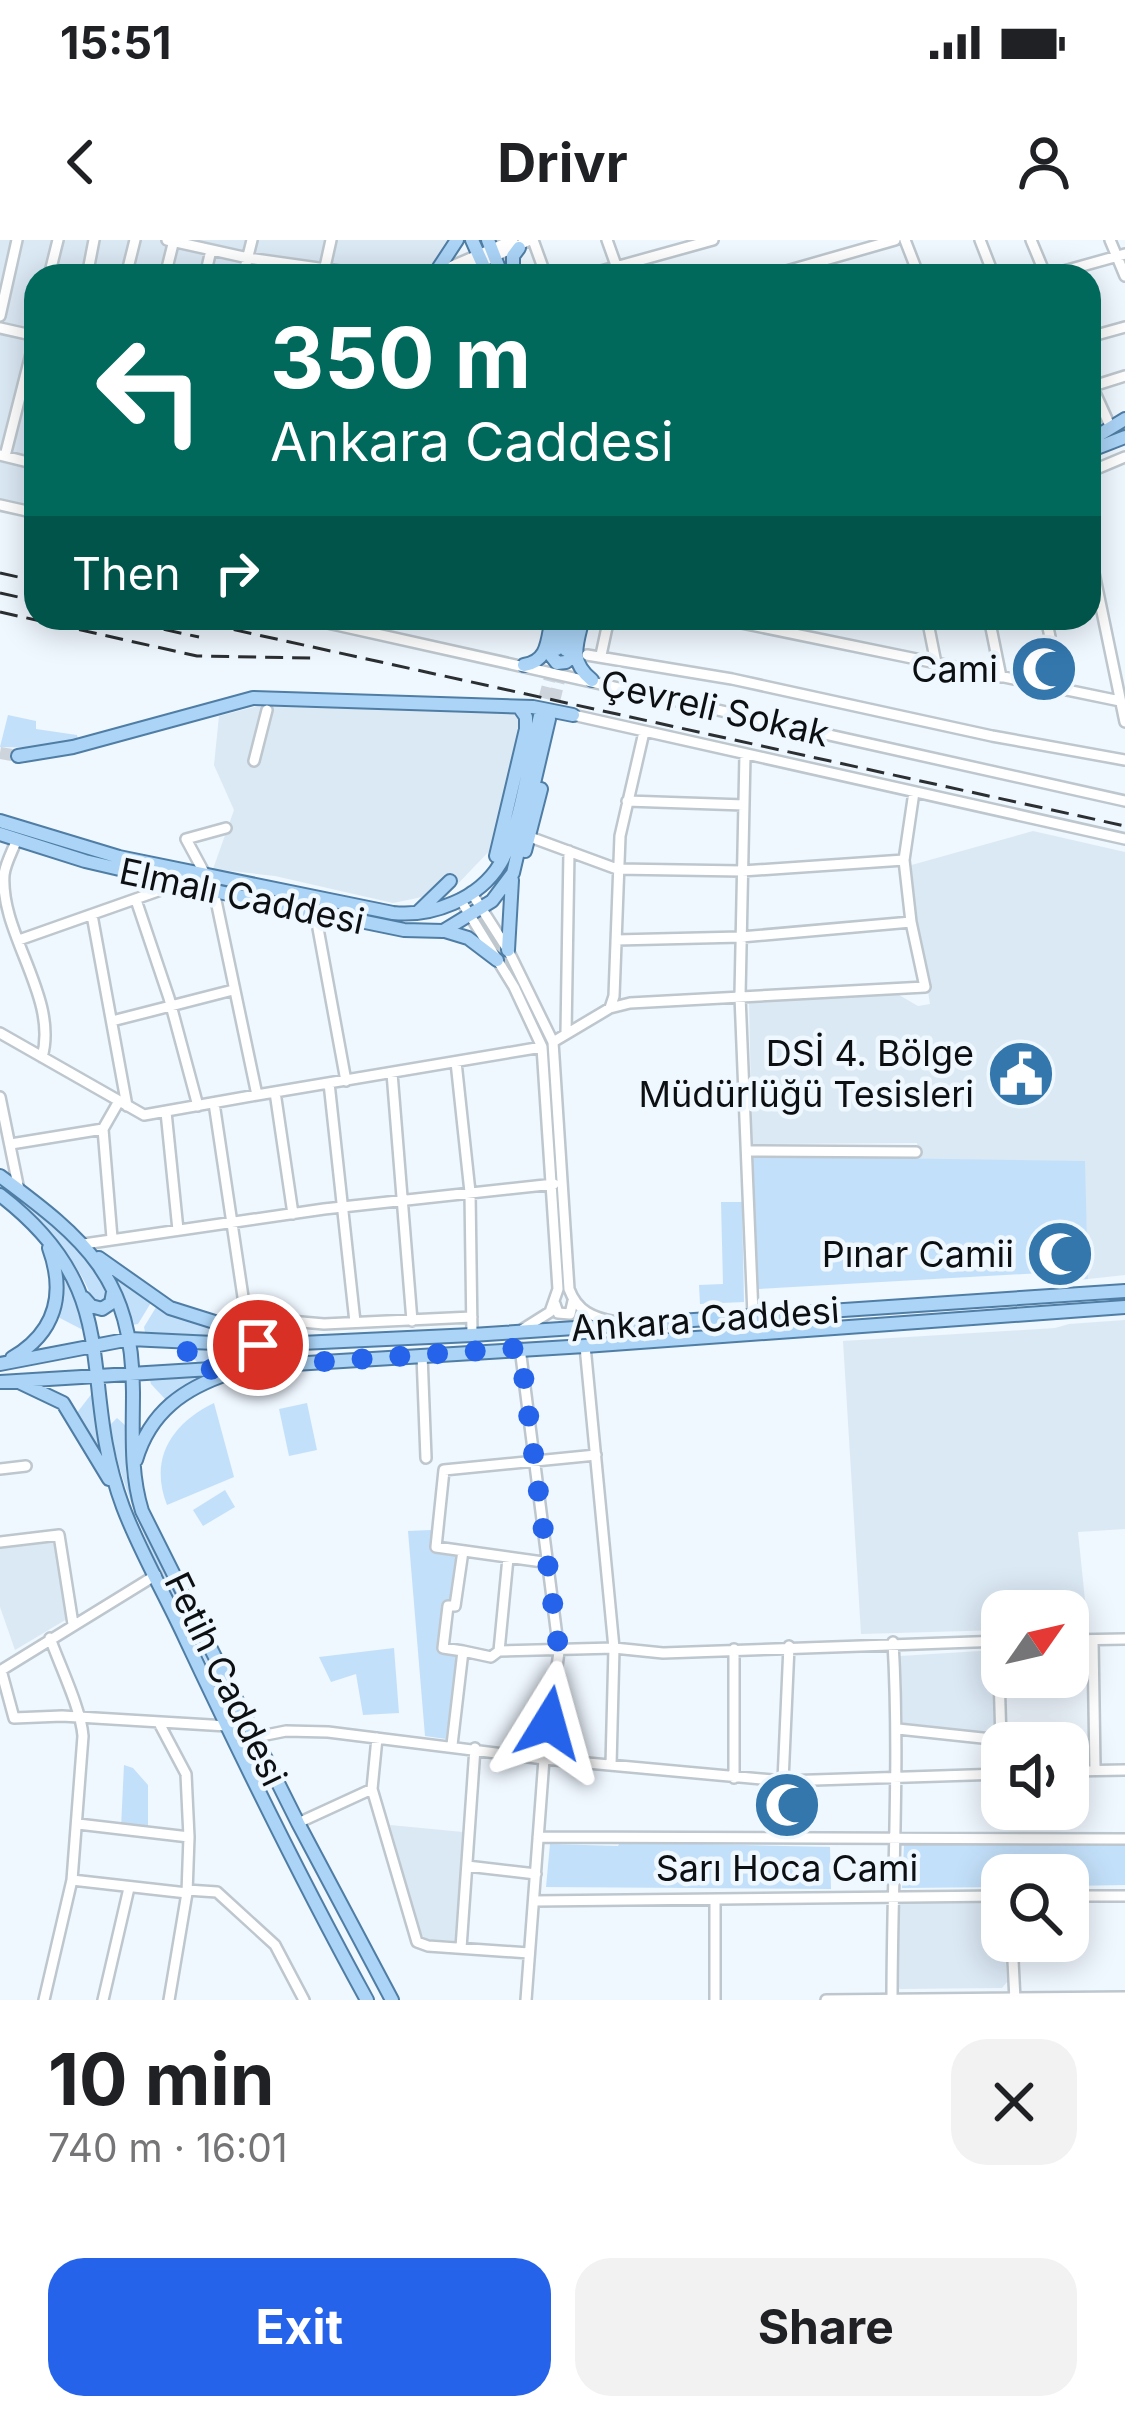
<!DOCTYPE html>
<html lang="en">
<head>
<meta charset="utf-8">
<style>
	body { margin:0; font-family:Inter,sans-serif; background:#f2f2f2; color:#202124; height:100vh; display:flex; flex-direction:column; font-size:45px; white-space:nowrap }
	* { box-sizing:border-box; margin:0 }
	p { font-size:39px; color:#757577 }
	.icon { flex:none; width:66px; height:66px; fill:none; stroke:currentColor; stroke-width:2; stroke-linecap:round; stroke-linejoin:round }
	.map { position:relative; height:1760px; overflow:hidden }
	.panel { display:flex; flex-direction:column; background:#fff; flex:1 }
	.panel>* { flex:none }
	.banner { position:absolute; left:24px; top:24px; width:1077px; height:366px; border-radius:36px; box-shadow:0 6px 30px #0003; background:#00695c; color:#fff; overflow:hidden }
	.needle { width:78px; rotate:56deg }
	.buttons { position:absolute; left:981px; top:1350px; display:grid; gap:24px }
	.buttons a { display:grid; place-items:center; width:108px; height:108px; border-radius:24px; background:#fff; box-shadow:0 6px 30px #0003; font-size:60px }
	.pin { position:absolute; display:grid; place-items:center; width:102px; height:102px; color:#fff; margin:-51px; border:6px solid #fff; border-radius:50%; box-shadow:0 3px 12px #0007 }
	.me { position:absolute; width:132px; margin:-66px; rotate:8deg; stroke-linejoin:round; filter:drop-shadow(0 0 9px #0008) }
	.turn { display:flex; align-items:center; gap:42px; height:252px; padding:0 48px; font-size:54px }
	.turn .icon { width:156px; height:156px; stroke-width:2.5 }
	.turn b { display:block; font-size:84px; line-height:102px }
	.then { display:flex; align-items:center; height:114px; padding:0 48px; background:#0003; gap:24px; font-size:45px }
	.round { display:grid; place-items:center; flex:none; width:126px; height:126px; border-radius:36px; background:#f2f2f2 }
	.summary { display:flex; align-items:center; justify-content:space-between; height:204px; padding:0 48px }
	h1 { font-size:72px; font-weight:700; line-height:90px }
	.button { display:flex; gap:24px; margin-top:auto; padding:24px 48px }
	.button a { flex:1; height:138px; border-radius:36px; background:#2563eb; color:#fff; font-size:48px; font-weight:700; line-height:138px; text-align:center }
	.button a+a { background:#f2f2f2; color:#202124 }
	.status { display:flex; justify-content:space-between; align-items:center; height:84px; padding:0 60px; background:#fff; direction:ltr }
	.status svg { height:33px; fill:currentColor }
	header { display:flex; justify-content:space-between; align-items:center; height:156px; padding:0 48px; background:#fff; font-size:54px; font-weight:700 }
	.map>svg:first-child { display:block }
</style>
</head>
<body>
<div class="status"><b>15:51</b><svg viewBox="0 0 49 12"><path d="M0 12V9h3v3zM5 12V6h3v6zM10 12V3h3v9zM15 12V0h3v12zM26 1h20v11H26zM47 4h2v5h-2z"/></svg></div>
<header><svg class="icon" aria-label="back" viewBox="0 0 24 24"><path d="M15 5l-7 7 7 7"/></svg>Drivr<svg class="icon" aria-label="person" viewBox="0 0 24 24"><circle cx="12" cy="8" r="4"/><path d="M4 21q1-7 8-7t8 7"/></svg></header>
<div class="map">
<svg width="1125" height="1760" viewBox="0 0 1125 1760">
	<rect width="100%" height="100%" fill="#eff7ff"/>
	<!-- built -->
	<path fill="#dbe9f5" d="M0,0h449l-6,16 -30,20 -80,-10 -4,10h-293v232l-36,-8z
		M269,463l244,10 7,9 -25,123 -44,46 -58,12 -118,-27 -62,-7 21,-59 -20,-45 5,-49z
		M1033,591l92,21v423l-37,4 -2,-62 -328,72 -6,-133 167,2 -2,-15 -165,1 -3,-145 132,-7 18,3 19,11 12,-2 -22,-138z
		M1125,1080v209l-47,3 10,97h-20v-18h-66v19l-141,4 -18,-293 212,-13 14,-4z
		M56,1299l11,80 -52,31 -15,-43v-61z
		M996,1410l2,84 -95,-11 -3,-67z
		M390,1585l73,7 -7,109 -30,-2 -6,-5z
		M899,1659l97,1 6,5 5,77 -5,6 -102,1 -5,-5z"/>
	<!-- green -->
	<path fill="#c3e0fa" d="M8,475l28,6v8l41,6 1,5 -35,8 -43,-1z
		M752,916l333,5 3,118 -44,4 -2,-10 -284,16z
		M0,943c44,29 83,65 109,111l-5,11 -10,-2c-17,-46 -54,-86 -94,-114z
		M721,962h21l2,100 -44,2 -1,-19 24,-1z
		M60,1029l10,16 16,43 -3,2 -27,-14z
		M116,1035l36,26 -14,23 -6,1z
		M158,1064l105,34 -118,-6 -1,-5z
		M198,1110l78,4v4l-76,8 -9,-11z
		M207,1135l-41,25 -15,-16 -1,-4z
		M93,1152l11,69 -28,-47z
		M214,1163l20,74 -67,28c-18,-46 4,-81 47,-102z
		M307,1163l10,47 -28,6 -10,-47z
		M117,1178l9,8v49l13,38 102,210 -3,2c-48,-97 -107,-193 -129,-299z
		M225,1250l10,17 -32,19 -10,-16z
		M431,1290l1,16 28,5 -6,50 -11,8 -3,42 18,2 -12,86 -21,-3 -17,-205z
		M394,1408l5,65 -36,2 -7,-41 -25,8 -12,-25z
		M124,1525l9,3 15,17v44l-27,-1z
		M620,1602l210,5 1,42 -285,-2 4,-43 68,2z
		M1125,1604v41l-57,1v-11h-66v12l-100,1 2,-43z"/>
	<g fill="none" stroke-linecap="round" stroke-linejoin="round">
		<!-- major-tunnel -->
		<path stroke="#cdd4db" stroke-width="12" stroke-dasharray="12 6" stroke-linecap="butt" d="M540,476l14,-54
			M550,478l12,-50
			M0,513l18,3"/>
		<defs>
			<path id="minor" d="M167,0l81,18 127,18
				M533,0l13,36
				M607,0l10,28
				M905,0l14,36
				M980,0l14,36
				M1031,0l15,36 79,-22
				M1110,0l15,36
				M49,36l9,-36
				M87,36l7,-36
				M126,36l9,-36
				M165,36l9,-36
				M205,36l6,-26
				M243,36l9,-36
				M323,36l8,-36
				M429,36l84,-36
				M452,36l78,-36
				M583,36l130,-36
				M769,36l126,-36
				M0,76l17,-76
				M0,88l36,8
				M1089,97l36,-10
				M1092,146l19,42
				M1090,147l35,-11
				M0,215l36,9
				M5,216l31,-122
				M1089,232l36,-15
				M0,265l36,8
				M1089,309l36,173
				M305,378l820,183
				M717,378l219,45
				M927,378l9,45 184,38
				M989,378l12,59
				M1046,378l15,71
				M587,415l145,24 260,57 133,24
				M601,415l8,-37
				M573,475l552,124
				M745,514l-5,242 13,319
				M254,521l13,-51
				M627,561l117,4
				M530,597l87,32 125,2 162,-11
				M17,599c-4,11 -12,25 -13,36 -4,59 55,123 38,182
				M206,636l-20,-37 40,-11
				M214,651l43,204 285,-48
				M471,652l37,58 45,92 16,247c8,22 24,29 47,33
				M460,659l54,88 28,60 16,242 -8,23 -27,17
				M136,660l33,98 29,108
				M315,672l31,169
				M92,675l35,191
				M19,700l159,-56
				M616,700l125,-3 170,-15
				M610,768l4,-12 6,-160 24,-104
				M112,781l121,-31
				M0,793l144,82 113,-20
				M566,794l3,-183
				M553,802l57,-34 20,-5 295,-16 -14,-65 -7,-62 10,-68
				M456,822l14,130 2,143
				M392,833l20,248
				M329,843l26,239
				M275,852l18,122
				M0,857l19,93
				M214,863l32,214 -2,11
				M166,872l12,118
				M11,904l92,-15
				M747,911l169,1
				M112,998l-9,-109 16,-28
				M84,1004l240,-35 230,-25
				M555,1064l3,9 12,1 3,-13
				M246,1077l78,7 148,-7
				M585,1106l29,302 -3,117
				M520,1108l39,304 -15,107 -18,241
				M422,1115l4,103
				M0,1229l26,-3
				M0,1302l59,-7 14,89
				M550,1323l-114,-16 8,-77 152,-15
				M1068,1400l57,-1
				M1093,1400l2,129
				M998,1401l4,133
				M463,1411l28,6 8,-6 115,-3 49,5 339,-12
				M499,1411l9,-93
				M1,1430l13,48 48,-2 165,10
				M0,1431l156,-96
				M159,1483l27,51 3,63 -2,56 -18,107
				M898,1489l103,11
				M256,1497l30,-6 42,1 216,27 239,22 219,-7
				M377,1498l-5,51 45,153 11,4 101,7
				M452,1505l11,-94 -20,-3 5,-42h7l8,-55
				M1068,1531l57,-1
				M734,1538v-129
				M783,1541l6,-135
				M298,1583l74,-34
				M78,1584l111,13
				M538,1597l587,2
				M467,1626l69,8
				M72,1640l115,13
				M187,1650l30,2 58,53 29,55
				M1068,1656h57
				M715,1660v100
				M534,1661l468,-5
				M1012,1701l3,59
				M461,1708l14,-200
				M44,1760l28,-120 11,-144c-2,-27 -23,-70 -33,-98
				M103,1760l26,-112
				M826,1760l299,-3
				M892,1760c0,-119 8,-239 1,-358"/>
			<path id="major" d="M472,0l16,36
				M488,0l14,36
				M436,32l21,-32
				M513,36v-20l6,-8
				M1089,201l36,-22
				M1089,211l36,-14
				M583,378c-6,26 -15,43 9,62
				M546,409l11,14 9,-1 8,-7
				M557,409l7,-31
				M566,410l7,-32
				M524,425c25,-4 23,-25 28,-47
				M18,516l55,-9 180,-49 280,9 40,8
				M0,581l119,36 274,56c39,4 86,-14 107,-49 20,-33 30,-109 40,-148
				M0,594l85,27 129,30 190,39 39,1 49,-30 21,-28 36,-154
				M525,611l16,-62
				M496,616l30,-127v-12l-7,-10
				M417,673l33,-32
				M445,691l23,7 29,22
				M508,710l4,-70
				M0,936c85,63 133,102 133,216 0,41 -3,80 9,119l156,312 94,177
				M0,955c130,100 75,183 123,312 17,45 43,89 63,133 57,121 116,242 181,360
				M99,1018l71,50 54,17 69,13
				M84,1058l7,8 11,3 9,-6 2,-11
				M12,1118c43,-25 54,-63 37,-110
				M0,1124l130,-25 128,6 214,-10 653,-44
				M0,1142l585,-36 540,-39
				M21,1143l42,20 46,76
				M136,1220c14,-48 48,-72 94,-87"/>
		</defs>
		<!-- minor casing -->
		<use href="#minor" stroke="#bec7ce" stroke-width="14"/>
		<!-- major casing -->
		<use href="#major" stroke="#4f7da4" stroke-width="16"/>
		<!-- minor -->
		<use href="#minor" stroke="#fff" stroke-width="9"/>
		<!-- major -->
		<use href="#major" stroke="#abd4f7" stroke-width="12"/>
		<!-- rail -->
		<path stroke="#2b2f32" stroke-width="3" stroke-dasharray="18 9" stroke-linecap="butt" d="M0,333l36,8
			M0,353l36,8
			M0,372l197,44 116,2
			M111,378l88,19
			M181,378l944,208"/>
	</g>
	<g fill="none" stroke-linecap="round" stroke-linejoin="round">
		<!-- route -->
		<path stroke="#2563eb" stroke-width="21" stroke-dasharray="0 37.8" d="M258,1105l-58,-3 -12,5 -2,12 5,8 10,3 319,-22 39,304 -10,71"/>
	</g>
	<!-- icons -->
	<defs>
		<symbol id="mosque-disc" viewBox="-11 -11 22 22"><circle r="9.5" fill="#3377ad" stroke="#eff7ff"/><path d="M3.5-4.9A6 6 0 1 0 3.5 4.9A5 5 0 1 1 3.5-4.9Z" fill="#fff"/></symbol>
		<symbol id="civic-disc" viewBox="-11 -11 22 22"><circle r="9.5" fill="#3377ad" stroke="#eff7ff"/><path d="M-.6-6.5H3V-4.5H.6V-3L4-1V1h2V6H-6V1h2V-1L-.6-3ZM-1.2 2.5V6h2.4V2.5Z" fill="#fff"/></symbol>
	</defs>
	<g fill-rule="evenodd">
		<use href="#mosque-disc" x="1006" y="391" width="76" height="76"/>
		<use href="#civic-disc" x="983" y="796" width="76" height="76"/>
		<use href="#mosque-disc" x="1022" y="976" width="76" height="76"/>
		<use href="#mosque-disc" x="749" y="1527" width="76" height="76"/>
	</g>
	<g text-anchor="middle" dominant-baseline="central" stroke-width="9" stroke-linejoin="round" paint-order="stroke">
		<!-- poi labels -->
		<g font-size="36" fill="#0d1012" stroke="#eff7ff" text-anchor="end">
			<text x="998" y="429">Cami</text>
			<text x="974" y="813">DSİ 4. Bölge<tspan x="974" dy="41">Müdürlüğü Tesisleri</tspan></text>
			<text x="1014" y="1014">Pınar Camii</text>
			<text x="787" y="1628" text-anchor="middle">Sarı Hoca Cami</text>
		</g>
		<!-- street labels -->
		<g font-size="36" fill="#0d1012" stroke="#eff7ff">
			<text transform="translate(715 468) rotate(13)">Çevreli Sokak</text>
			<text transform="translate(242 656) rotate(12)">Elmalı Caddesi</text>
			<text transform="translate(705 1079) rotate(-4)">Ankara Caddesi</text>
			<text transform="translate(226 1439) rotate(64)">Fetih Caddesi</text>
		</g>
	</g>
</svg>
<div class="buttons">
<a><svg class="needle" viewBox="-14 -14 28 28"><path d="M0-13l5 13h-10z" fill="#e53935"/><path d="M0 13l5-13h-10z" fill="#757577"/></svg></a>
<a><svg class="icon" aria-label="sound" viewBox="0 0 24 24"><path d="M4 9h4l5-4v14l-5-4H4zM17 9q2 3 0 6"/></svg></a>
<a><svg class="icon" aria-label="search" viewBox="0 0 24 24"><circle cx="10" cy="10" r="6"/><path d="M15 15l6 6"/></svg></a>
</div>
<div class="pin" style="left:258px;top:1105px;background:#d93025"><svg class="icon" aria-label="arrive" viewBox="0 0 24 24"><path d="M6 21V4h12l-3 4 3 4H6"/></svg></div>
<svg class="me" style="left:549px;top:1483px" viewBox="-20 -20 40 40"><path d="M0-17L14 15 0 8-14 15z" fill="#2563eb" stroke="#fff" stroke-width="4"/></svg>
<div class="banner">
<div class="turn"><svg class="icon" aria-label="left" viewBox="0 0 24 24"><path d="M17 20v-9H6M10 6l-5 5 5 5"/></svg><div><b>350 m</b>Ankara Caddesi</div></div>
<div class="then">Then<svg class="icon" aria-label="right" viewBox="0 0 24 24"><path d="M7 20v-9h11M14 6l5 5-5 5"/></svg></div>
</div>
</div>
<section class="panel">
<div class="summary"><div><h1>10 min</h1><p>740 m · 16:01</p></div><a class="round"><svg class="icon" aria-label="close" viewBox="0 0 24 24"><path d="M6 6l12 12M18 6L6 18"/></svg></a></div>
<div class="button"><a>Exit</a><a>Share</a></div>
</section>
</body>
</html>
